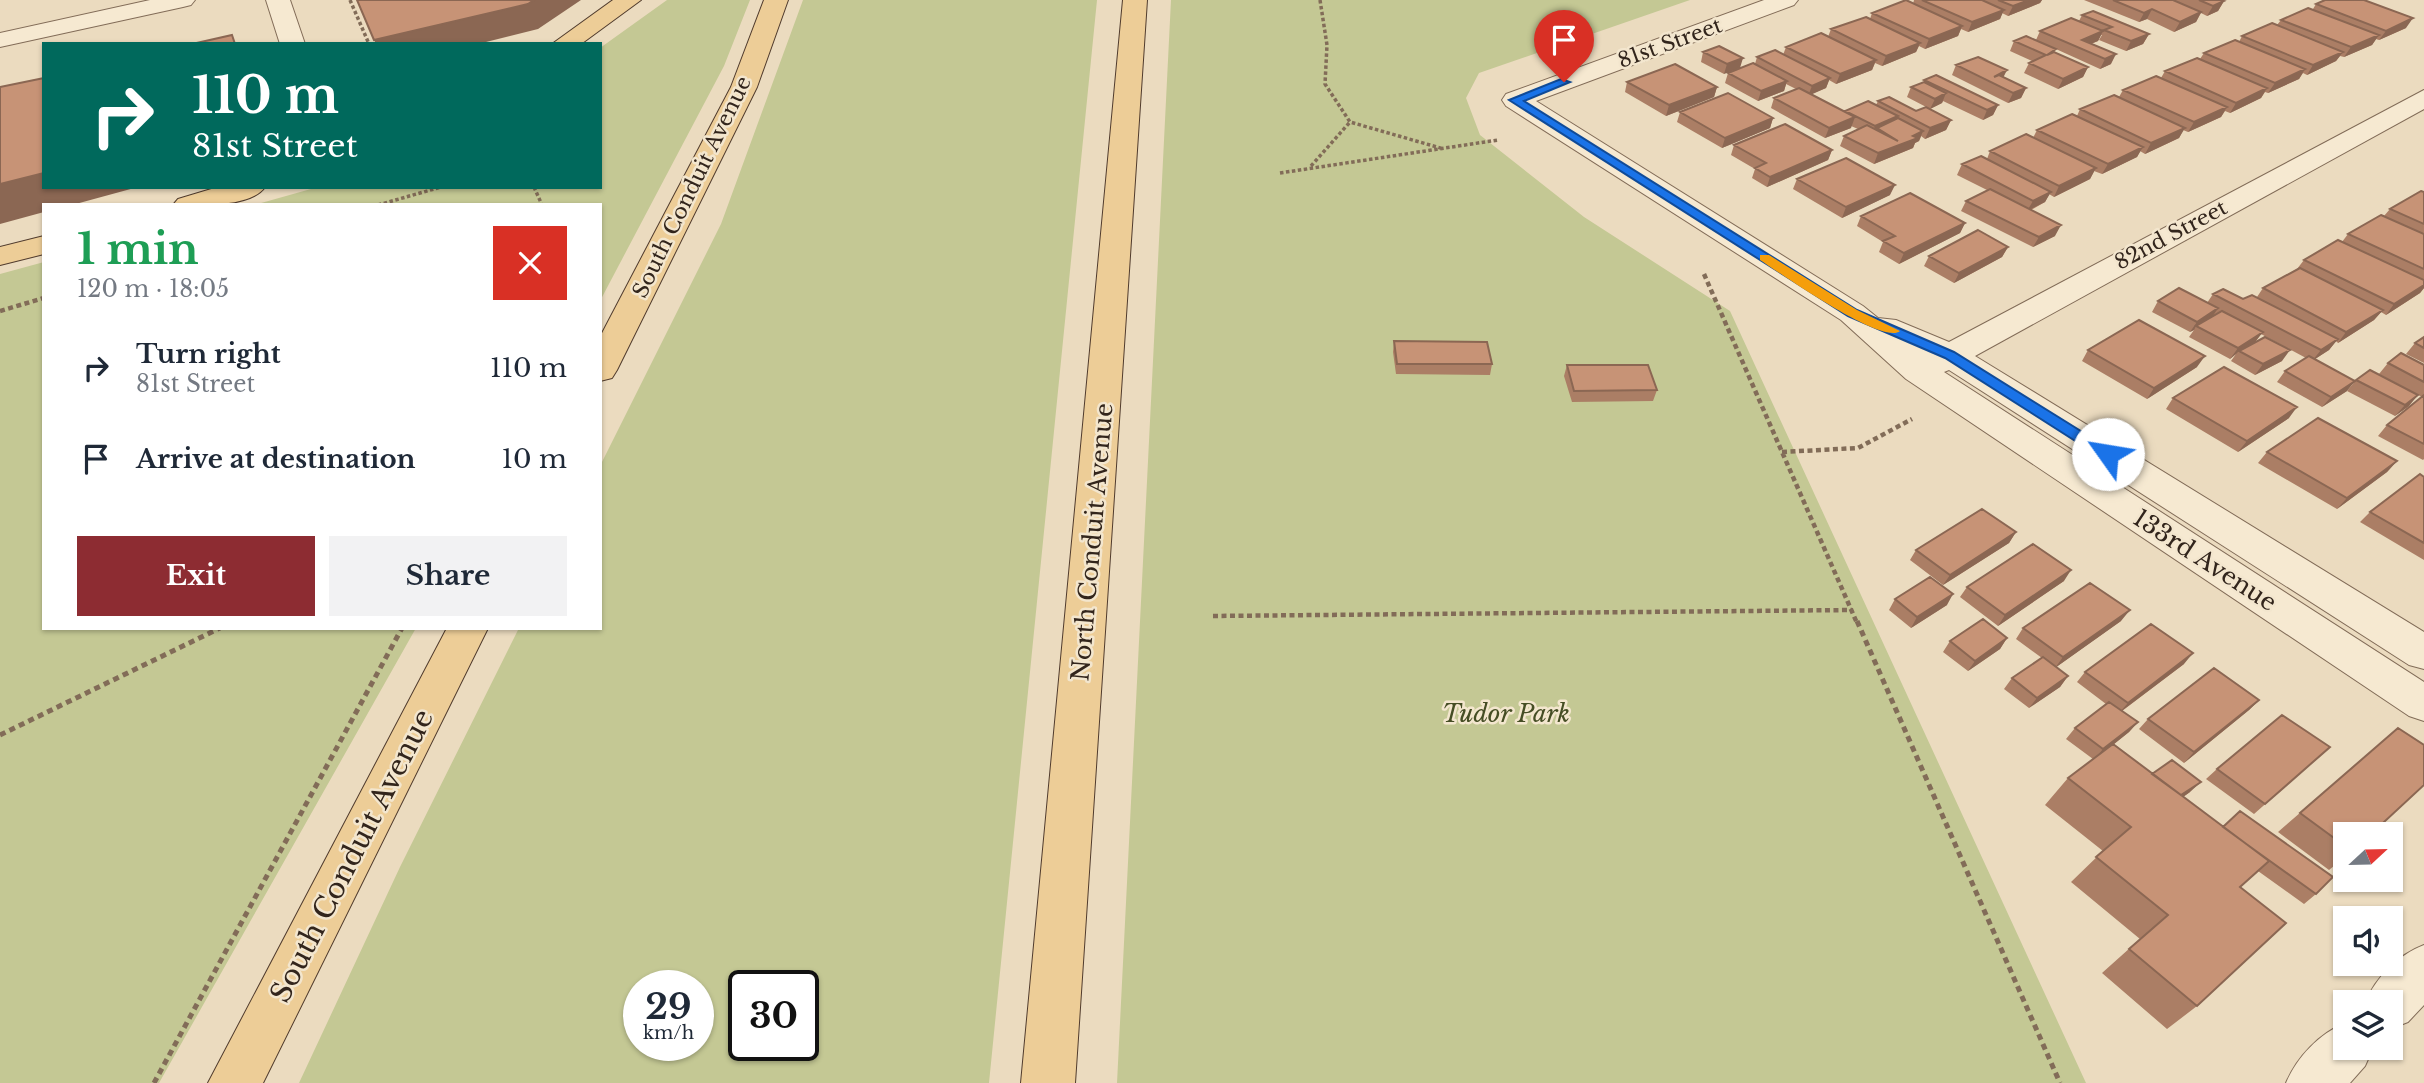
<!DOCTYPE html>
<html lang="en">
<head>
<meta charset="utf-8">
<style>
	body { margin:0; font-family:"Libre Baskerville",serif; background:#f2f2f3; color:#1f2937; height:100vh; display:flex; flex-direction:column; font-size:26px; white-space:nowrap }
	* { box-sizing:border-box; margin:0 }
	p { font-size:23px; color:#747a83 }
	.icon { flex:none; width:38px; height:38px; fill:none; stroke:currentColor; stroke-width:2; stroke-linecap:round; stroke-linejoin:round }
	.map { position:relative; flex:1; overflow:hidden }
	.side { position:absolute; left:42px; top:203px; width:560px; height:427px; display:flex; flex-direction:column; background:#fff; border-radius:0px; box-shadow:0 2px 5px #0004 }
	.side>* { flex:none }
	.hud { position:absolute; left:42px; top:42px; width:560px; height:147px; border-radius:0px; box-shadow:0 2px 5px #0004; background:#00695c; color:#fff; overflow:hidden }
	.needle { width:46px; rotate:68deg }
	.fabs { position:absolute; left:2333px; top:822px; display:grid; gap:14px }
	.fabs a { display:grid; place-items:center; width:70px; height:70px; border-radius:0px; background:#fff; box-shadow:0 2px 5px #0004; font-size:35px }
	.speed { position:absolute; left:623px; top:970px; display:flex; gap:14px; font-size:35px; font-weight:700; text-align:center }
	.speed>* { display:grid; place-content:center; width:91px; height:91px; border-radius:50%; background:#fff; box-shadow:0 2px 5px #0004; line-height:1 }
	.speed small { font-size:18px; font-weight:400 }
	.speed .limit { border:4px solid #111; border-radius:10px; background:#fff; color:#111 }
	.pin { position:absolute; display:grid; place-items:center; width:60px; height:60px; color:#fff; margin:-72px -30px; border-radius:50% 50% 50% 0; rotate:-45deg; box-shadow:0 0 7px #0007 }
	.pin .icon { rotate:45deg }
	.me { position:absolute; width:77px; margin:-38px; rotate:302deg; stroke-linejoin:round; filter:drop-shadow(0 0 5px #0008) }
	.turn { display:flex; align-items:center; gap:24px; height:147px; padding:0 35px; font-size:32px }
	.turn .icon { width:91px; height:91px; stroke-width:2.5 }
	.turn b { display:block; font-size:49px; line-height:60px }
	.round { display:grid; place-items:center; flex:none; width:74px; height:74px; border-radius:0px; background:#f2f2f3 }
	.head { display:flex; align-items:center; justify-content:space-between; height:119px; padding:0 35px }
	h1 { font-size:42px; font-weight:700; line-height:52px; color:#1e9e55 }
	.cta { display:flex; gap:14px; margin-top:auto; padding:14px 35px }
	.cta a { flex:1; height:80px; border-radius:0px; background:#8d2c32; color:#fff; font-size:28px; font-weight:700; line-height:80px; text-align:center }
	.cta a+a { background:#f2f2f3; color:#1f2937 }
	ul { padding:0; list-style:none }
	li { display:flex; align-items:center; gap:21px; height:91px; padding:0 35px }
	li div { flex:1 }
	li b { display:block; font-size:26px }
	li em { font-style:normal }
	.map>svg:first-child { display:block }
</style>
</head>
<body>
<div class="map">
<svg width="2424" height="1083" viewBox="0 0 2424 1083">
	<rect width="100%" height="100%" fill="#ebdbbf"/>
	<!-- green -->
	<path fill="#c4c894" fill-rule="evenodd" d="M667,0h83l-26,66 -124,235v-96h-346l64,-18h282v-139z
		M803,0h294l-108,1083h-690l101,-216 119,-239h81v-162l121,-242zM698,985v60h-59v-60zM803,985v60h-59v-60z
		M1171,0h519l-211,73 -13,25 14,37 104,82 146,94 356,772h-969z
		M44,262v366h372l-257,455h-159v-809z"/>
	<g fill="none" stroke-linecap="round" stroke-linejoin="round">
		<defs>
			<path id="minor" d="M150,0h45l-4,5 -8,2 -183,40v-14z
				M266,0h24l15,44h-25z
				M1764,0h34l-4,5 -258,96 327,205 15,12 18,2 53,22 475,-252v19l-449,247 449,276v37l-15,-4 -460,-295 -5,2 480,310v39l-15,-5 -503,-337 -65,-59 -335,-214 -4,-6 4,-6z
				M2424,945v60l-16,17 -18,7v-26h-25c11,-26 33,-48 59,-58z
				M2345,1023v25h28l-8,18 -15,17h-64c11,-26 33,-49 59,-60z"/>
			<path id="major" d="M613,0h28l-60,44h-29z
				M764,0h24l-31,87 -140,283 -5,8 -12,3v-44l131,-250z
				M1123,0h24l-72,1083h-54z
				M218,187h47c-14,21 -69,18 -92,18l5,-6z
				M44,236v18l-44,11v-18z
				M447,628h41l-225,455h-55z"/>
		</defs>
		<!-- minor casing -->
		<use href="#minor" stroke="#826c58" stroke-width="2"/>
		<!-- major casing -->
		<use href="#major" stroke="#503b2d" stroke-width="2"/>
		<!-- path-far2 -->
		<path stroke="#826c58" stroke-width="3.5" stroke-dasharray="3.5 2.5" stroke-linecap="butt" d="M350,0l19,44
			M1320,0l7,45 -2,39 25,38 94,27
			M1311,166l39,-44
			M1280,173l218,-33
			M534,187l8,18
			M378,205l63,-18"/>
		<!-- path-far1 -->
		<path stroke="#826c58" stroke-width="4.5" stroke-dasharray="5 3.5" stroke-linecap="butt" d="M1704,274l153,349
			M0,311l44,-13
			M1782,452l76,-4 54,-29
			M1213,616l639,-6"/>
		<!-- path -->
		<path stroke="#826c58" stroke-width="5" stroke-dasharray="6 4.5" stroke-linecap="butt" d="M1857,621l203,462
			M0,735l220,-107
			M154,1083l248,-455"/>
		<!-- minor -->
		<use href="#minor" fill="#f6e9d1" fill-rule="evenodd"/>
		<!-- major -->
		<use href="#major" fill="#edcd97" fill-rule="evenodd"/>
	</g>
	<!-- wall -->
	<path fill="#ab7e65" d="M1914,0h128l-2,3 -32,13 -6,-3 -2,6 -32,13 -7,-3 -3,7 -33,13 -6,-3 -3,6 -34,14 -7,-3 -3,7 -36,14 -7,-4 -3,8 -15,6 34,18v-1l31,-6 2,-4 73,19 -5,10 -21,9 -4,-3 -2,5 -4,2 -2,5 -39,16 -34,-18 4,-10 14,-7 -7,-3v2l-26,10 -54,-30 3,-10 22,-9 -10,-5 -2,7 -26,10 -33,-18 3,-10 27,-9 2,-7 26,-2 3,-8 42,-10 3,-8 39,-10 2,-6 41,-9z
		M2084,0h137l3,1 -6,10 -11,5 -6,-3 -5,9 -22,10 -27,-13 -8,3z
		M2316,4l90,24 -27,12 -3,-1 -4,6 -28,12 -4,-1 -4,5 -29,14 -4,-2 -4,6 -31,14 -3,-1 -4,6 -31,15 -5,-2 -4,6 -33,15 -5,-2 -4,8 -34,16 -5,-3 -3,6 -35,17 -8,-3 -4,8 -36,18 -5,-3 -4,8 -14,8 24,26 -22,11 -72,-36 5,-10 21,-11 -30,-15 5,-11 25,-5 3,-8 43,-13 4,-8 40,-14 3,-7 39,-12 4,-7 38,-12 4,-7 35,-12 4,-6 35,-11 3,-6 35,-11 4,-5 32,-11z
		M2082,15l67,19 -6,10 -17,7 -27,-11 3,-5h-1l-3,6 -7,3 20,20 -11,5 -64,-29 4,-9 39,-10z
		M2014,41l42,8 -2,3 34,15 -5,10 -25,12 -34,-16 5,-10 3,-2 -22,-10z
		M1703,52l40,6 -19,16 -23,-12z
		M1956,65l48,13 22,10 -5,10 -13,5 -56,-28z
		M1924,80l74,25 -5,10 -10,5 -40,-19 -1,2 -12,6 -23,-12 4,-10 13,-5z
		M1627,82l90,5 -3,10 -48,19 -41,-24z
		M1680,112l93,6 -3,10 -48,20 -45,-26z
		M1734,145l98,5 -4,10 -61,27 -15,-9 3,-9 -24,-14z
		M1797,179l93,16 -48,23 -49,-29z
		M2424,192v96l-4,5 -34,22 -5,-3 -7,8 -36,23 -2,-2 -7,9 -14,9 32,32 -25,16 -45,-25 8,-11 21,-13 -45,-24 -6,8 27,19 -27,14 -24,-14 5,-7 -6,5 -41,-22 5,-7 -4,2 -38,-20 6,-11 49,2 6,-9 30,5 14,-2 6,-9 34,-19 7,-9 38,-18 6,-8 36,-18 6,-7z
		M1861,216l104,7 -5,10 -61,31 -20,-12 4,-10 -26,-16z
		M2008,247l-6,10 -48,26 -30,-17 5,-10z
		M2424,337v26l-18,-9 9,-11z
		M1394,341l98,23 -2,11 -94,-1 -3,-22z
		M2088,350l109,17 -50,32 -65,-38z
		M2388,363l36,2v94l-1,1 -45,-24 9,-11 35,-28 -43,-23z
		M1567,365l90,25 -4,11 -81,1 -8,-26z
		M2356,380l53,26 -14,10 -48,-25z
		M2173,398l116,20 -51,34 -72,-43z
		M2267,452l130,9 -10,11 -50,37 -79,-46z
		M2424,477v83l-64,-38 10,-10z
		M2016,532l-7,11 -66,42 -33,-25 6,-10z
		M2064,581l-66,45 -38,-29 7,-10z
		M1895,599l52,6 -36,23 -22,-18z
		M2121,621l-65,46 12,9 -8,11 -31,21 -25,-19 8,-11 30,-20 -26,-19 7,-11z
		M2007,638l-7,11 -32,22 -25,-19 7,-11z
		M2184,664l-62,47 16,11 -9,10 -15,12 38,30 38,18 -7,5 133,97 -12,10 -46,-33 -18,16 -43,119 -30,23 -65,-56 38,-34 -69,-57 32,-31 -58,-46 23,-27 25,-19 -27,-20 9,-11 31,-24 -29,-22 8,-10z
		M2259,700l-10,10 -65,53 -45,-34 9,-10z
		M2398,728l-53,107v22l-16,13 -51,-38z
		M2330,747l-76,67 -48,-35 11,-10z"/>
	<!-- shaded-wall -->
	<path fill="#8b6753" d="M534,0h47l-43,29 -60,15h-102l-2,-4z
		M2029,0h13l-2,3 -32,13 5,-10z
		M2224,1l-6,10 -11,5 6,-10z
		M2152,9l-5,10 -8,3 5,-9z
		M2004,10l-4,9 -32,13 4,-10z
		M2201,12l-5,10 -22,10 6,-10z
		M2413,18l-7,10 -27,12 7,-9z
		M1962,26l-4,10 -33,13 4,-10z
		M2103,31l-5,10 -18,7 2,-8z
		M2149,34l-6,10 -17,7 5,-10z
		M2379,35l-7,10 -28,12 7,-10z
		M1920,43l-4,9 -34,14 4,-10z
		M2343,52l-7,9 -29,14 6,-10z
		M2116,54l-5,10 -11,5 5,-10z
		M1743,58l-3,10 -16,6 3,-10z
		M1876,60l-4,10 -36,14 4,-10z
		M2088,67l-5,10 -25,12 5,-10z
		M2305,69l-6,10 -31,14 7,-10z
		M2007,70l-5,10 -8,-3z
		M1830,78l-4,10 -18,8 4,-10z
		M1787,81l-3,10 -26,10 3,-10z
		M1717,87l-3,10 -48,19 3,-11z
		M2026,88l-5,10 -13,5 5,-10z
		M2267,88l-6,10 -31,15 6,-10z
		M1946,93l-4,10 -12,6 5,-10z
		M1998,105l-5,10 -10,5 4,-10z
		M2227,107l-6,10 -33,15 6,-10z
		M1898,116l-4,10 -17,2 -3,7 -3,1 4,-10z
		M1855,117l-4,11 -26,10 4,-10z
		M1773,118l-3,10 -48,20 3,-10z
		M1951,120l-5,10 -21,9 5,-11z
		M2185,128l-6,10 -34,16 6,-11z
		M1923,131l-4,10 -4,2 -2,5 -39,16 4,-11z
		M2143,147l-6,10 -35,17 6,-10z
		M1832,150l-4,10 -61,27 3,-10z
		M2096,168l-6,11 -36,18 5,-11z
		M44,173v14h94l-66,18h-28v7l-44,12v-40z
		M1895,185l-5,10 -48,23 4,-11z
		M2051,192l-6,10 -18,9 6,-10z
		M1965,223l-5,10 -61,31 5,-11z
		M2061,225l-6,11 -22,11 6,-10z
		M2008,247l-6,10 -48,26 5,-10z
		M2424,285v3l-4,5 -34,22 8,-11z
		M2218,308l-7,11 -15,7 -2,4 -4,2 7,-10z
		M2383,310l-9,10 -36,23 8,-11z
		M2263,332l-8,10 -16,9 -3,3 -6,5 8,-11z
		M2338,339l-9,11 -17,11 9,-11z
		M2290,350l-8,11 -27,14 8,-11z
		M2205,356l-8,11 -50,32 7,-11z
		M2355,381l-8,10 -25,16 9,-10z
		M2418,395l-9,11 -14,10 10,-11z
		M2297,407l-8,11 -51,34 9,-11z
		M2397,461l-10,11 -50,37 10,-11z
		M2016,532l-7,11 -66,42 7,-10z
		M2071,570l-7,11 -66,45 7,-11z
		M1953,594l-6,11 -36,23 6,-11z
		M2130,610l-9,11 -66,47 8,-11z
		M2007,638l-7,11 -32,22 7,-10z
		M2193,653l-9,11 -65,49 9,-10z
		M2068,676l-8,11 -31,21 8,-10z
		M2259,700l-10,10 -65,53 10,-11z
		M2138,722l-9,10 -35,28 9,-11z
		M2201,782l-11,10 -35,25 9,-10z"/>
	<!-- building -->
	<path fill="#c79376" stroke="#8b6753" stroke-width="2" d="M357,0h177l-6,4 -154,36z
		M1906,0l56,26 -33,13 -57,-26z
		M1922,0h60l22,10 -32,12z
		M1998,0h31l-16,6z
		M2113,0h60l28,12 -21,10 -28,-13 -8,4z
		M2199,0h22l3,1 -11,5z
		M2325,0h39l49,18 -27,13 -70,-27z
		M2308,8l71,27 -28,12 -70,-27z
		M2093,11l56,23 -18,7 -27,-11 8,-3 -30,-12z
		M1866,17l54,26 -34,13 -55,-27z
		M2071,18l32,13 -21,9 34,14 -11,5 -65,-28z
		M2272,23l71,29 -30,13 -71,-29z
		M1821,33l55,27 -36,14 -54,-27z
		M232,35l3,9h-43z
		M2026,36l30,13 -9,6 7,-3 34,15 -25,12 -34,-16 17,-8 -32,-14z
		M2235,40l70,29 -30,14 -71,-30z
		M1719,46l24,12 -16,6 -24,-12z
		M1775,50l55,28 -18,8 -55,-29z
		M1978,57l29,13 -13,7 5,-2 27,13 -13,5 -57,-28z
		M2197,58l70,30 -31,15 -71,-32z
		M1753,63l34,18 -26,10 -33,-18z
		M1675,64l42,23 -48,18 -42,-23z
		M1936,75l62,30 -11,5 -63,-30z
		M2156,76l71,31 -33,15 -71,-32z
		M44,78v95l-44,11v-97z
		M1924,82l22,11 -11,6 -24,-12z
		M1799,88l56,29 -26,11 -55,-30z
		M1728,93l45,25 -48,20 -45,-26z
		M2114,95l71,33 -34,15 -71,-34z
		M1889,97l27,14 10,-4 25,13 -21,8 -52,-27z
		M1868,101l30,15 -23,10 -30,-15z
		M2072,114l71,33 -35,17 -71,-34z
		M1898,118l25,13 -10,5 5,2 -40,15 -34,-17 23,-11 31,16 -21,-13z
		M1785,124l47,26 -62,27 -15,-9 11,-5 -32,-18z
		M2026,134l70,34 -37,18 -69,-35z
		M1981,156l70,36 -18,9 -71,-37z
		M1846,158l49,27 -49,22 -49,-28z
		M1990,189l71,36 -22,12 -73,-36z
		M2421,191l3,1v32l-34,-15z
		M1910,193l55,30 -61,30 -21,-12 12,-5 -34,-20z
		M2381,215l43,19v35l-76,-35z
		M1978,230l30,17 -49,26 -30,-17z
		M2338,240l86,40v5l-30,19 -90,-44z
		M2300,268l83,42 -37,22 -83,-44z
		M2179,288l39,20 -21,14 -39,-21z
		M2223,289l20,10 9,-4 86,44 -17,11 -108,-56z
		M2222,311l41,21 -25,16 -42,-22z
		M2139,320l66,36 -51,32 -66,-38z
		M2265,337l25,13 -27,14 -24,-13z
		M2424,337v11l-9,-5z
		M1394,341l93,1 5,22h-95z
		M2401,353l23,12v17l-36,-19z
		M2309,356l46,25 -24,16 -46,-26z
		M1567,365h81l9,25 -83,1z
		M2224,367l73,40 -50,34 -74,-43z
		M2370,370l48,25 -13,10 -49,-25z
		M2424,395v49l-37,-19z
		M2318,418l79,43 -50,37 -80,-46z
		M2420,474l4,3v66l-54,-31z
		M1982,509l34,23 -66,43 -34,-25z
		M2033,544l38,26 -66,45 -38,-28z
		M1930,577l23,17 -36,23 -22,-18z
		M2090,583l40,27 -67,47 -40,-29z
		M1983,619l24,19 -32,23 -25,-20z
		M2151,624l42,29 -65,50 -43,-31z
		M2043,657l25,19 -31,22 -25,-20z
		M2214,668l45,32 -65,52 -46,-33z
		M2109,702l29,20 -35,27 -28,-21z
		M2282,715l48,32 -65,57 -48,-35z
		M2398,728l26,17v40l-54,50h-25v11l-45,-33z
		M2113,744l156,117 -29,26 46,36 -89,83 -68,-57 39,-34 -72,-58 35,-30 -63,-49z
		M2172,760l29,22 -20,13 -29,-21z
		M2240,811l93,66 -17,17 -60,-43 -33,-24z"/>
	<!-- route -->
	<path fill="#1a73e8" stroke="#114b97" stroke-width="2" d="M1561,79l9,3 -46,19 333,209 97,42 159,99v7h-11l-157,-100 -97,-42 -339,-216z"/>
	<!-- slow -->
	<path fill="#f59e0b" d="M1760,255h9l88,55 43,21c-17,15 -120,-58 -140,-71z"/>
	<g text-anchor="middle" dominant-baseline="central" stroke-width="5" stroke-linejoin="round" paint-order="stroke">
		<!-- far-street labels -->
		<g font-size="21" fill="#32251c" stroke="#f3e6ce">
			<text transform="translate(1670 43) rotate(-20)">81st Street</text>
			<text transform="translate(692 187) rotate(-64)">South Conduit Avenue</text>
			<text transform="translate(2171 235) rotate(-28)">82nd Street</text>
		</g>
		<!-- street labels -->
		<g font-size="24" fill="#32251c" stroke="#f3e6ce">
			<text transform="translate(1092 542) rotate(-85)">North Conduit Avenue</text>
			<text transform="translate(2205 560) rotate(33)">133rd Avenue</text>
		</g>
		<!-- park labels -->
		<g font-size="24" font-style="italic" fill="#454d24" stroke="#f3e6ce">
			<text x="1506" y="713">Tudor Park</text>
		</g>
		<!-- near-street labels -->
		<g font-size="28" fill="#32251c" stroke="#f3e6ce">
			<text transform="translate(352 856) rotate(-63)">South Conduit Avenue</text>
		</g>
	</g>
</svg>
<div class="fabs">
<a><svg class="needle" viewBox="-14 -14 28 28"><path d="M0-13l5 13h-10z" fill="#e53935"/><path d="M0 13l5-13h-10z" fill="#747a83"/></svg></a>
<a><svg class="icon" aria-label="sound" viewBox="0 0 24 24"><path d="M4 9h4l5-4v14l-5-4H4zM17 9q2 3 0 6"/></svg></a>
<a><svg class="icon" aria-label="layers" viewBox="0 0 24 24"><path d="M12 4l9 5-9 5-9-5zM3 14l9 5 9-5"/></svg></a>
</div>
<div class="speed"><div>29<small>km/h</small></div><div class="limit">30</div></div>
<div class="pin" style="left:1564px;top:82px;background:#d93025"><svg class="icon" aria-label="arrive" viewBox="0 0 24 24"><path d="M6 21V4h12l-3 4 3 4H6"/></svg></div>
<svg class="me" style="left:2108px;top:454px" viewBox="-20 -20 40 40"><circle r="19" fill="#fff"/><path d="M0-13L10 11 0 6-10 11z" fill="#1a73e8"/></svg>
<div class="hud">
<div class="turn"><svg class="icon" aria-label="right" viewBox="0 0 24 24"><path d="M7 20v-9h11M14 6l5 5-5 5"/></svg><div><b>110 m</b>81st Street</div></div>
</div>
<section class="side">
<div class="head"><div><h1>1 min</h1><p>120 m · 18:05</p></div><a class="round" style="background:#d93025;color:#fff"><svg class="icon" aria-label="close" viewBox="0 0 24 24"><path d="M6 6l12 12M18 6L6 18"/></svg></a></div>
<ul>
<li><svg class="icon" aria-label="right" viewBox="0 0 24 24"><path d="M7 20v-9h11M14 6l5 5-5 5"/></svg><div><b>Turn right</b><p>81st Street</p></div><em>110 m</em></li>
<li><svg class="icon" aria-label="arrive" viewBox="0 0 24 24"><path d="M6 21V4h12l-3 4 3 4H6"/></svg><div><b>Arrive at destination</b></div><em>10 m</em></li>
</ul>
<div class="cta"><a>Exit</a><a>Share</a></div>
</section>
</div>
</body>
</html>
